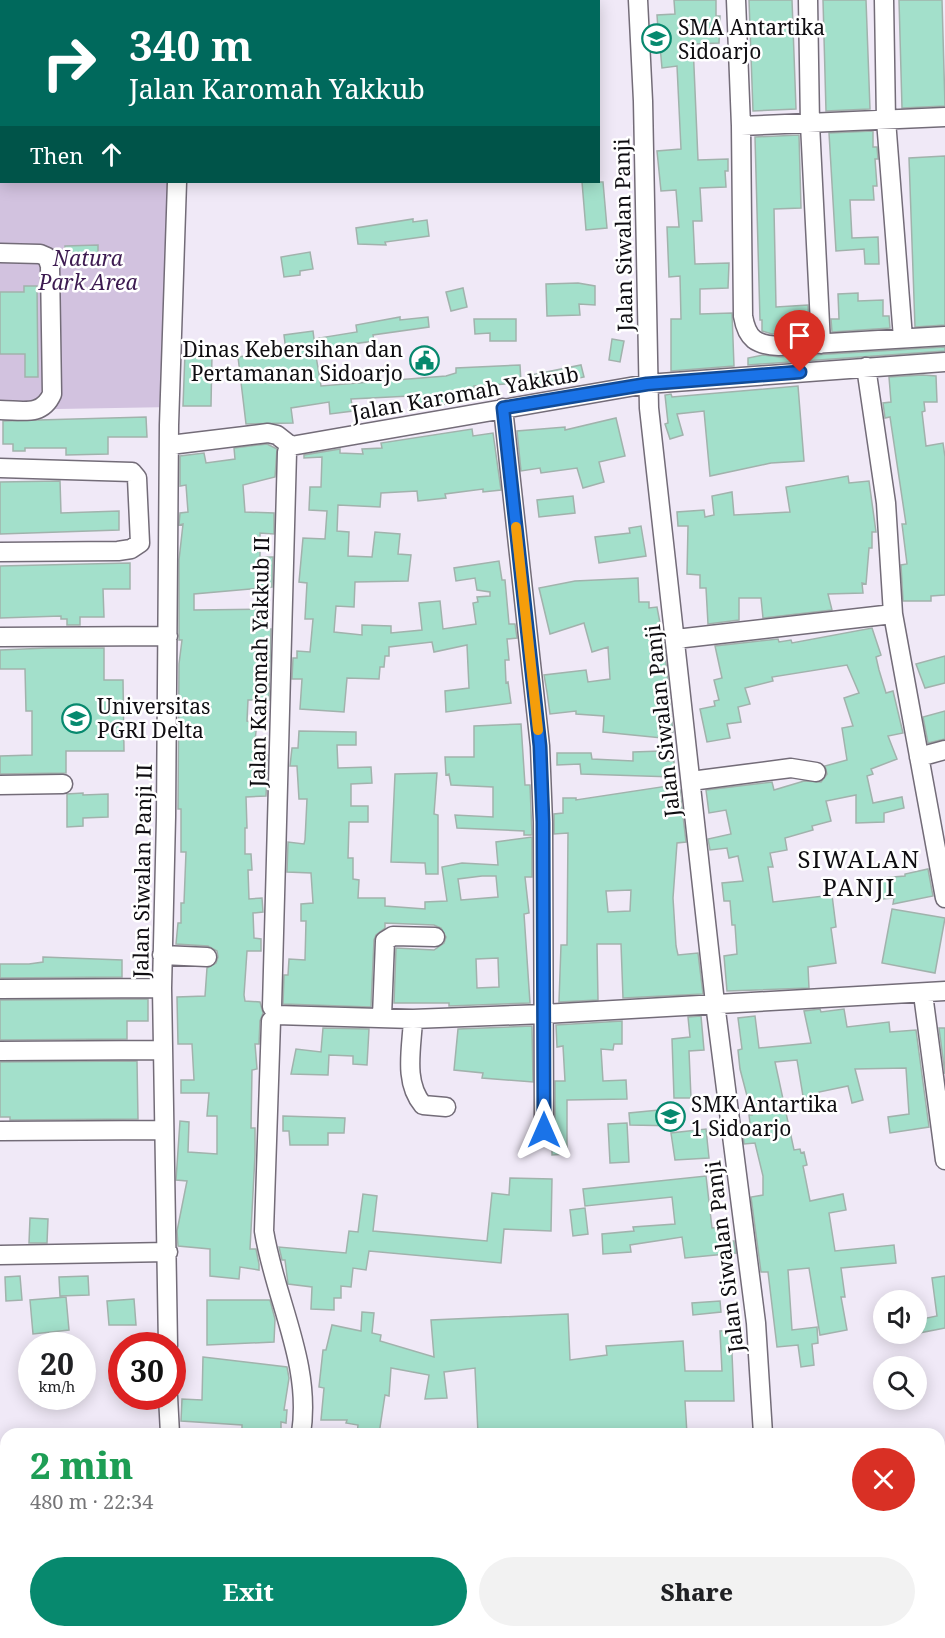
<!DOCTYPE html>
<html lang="en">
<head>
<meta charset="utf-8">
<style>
	body { margin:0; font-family:"Noto Serif",serif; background:#f2f2f2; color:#202124; height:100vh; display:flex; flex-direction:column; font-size:22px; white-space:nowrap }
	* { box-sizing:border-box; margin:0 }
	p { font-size:20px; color:#757577 }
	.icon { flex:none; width:33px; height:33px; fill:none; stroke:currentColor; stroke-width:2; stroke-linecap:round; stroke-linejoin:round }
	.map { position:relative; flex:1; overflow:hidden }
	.side { position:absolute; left:0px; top:1428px; width:945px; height:210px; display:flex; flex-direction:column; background:#fff; border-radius:18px 18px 0 0; box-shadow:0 3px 15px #0003 }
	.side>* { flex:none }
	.top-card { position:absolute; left:0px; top:0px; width:600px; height:183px; box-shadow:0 3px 15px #0003; background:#00695c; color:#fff; overflow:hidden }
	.tools { position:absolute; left:873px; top:1290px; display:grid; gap:12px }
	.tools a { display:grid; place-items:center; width:54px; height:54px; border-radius:50%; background:#fff; box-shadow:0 3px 15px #0003; font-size:30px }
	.speed { position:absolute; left:18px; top:1332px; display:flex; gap:12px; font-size:30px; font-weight:700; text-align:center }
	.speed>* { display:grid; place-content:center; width:78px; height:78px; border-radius:50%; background:#fff; box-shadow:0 3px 15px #0003; line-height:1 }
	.speed small { font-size:15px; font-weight:400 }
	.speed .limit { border:9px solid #d22; background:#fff; color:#111 }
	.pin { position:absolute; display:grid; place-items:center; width:51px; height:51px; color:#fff; margin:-62px -26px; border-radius:50% 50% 50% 0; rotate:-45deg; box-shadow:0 0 6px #0007 }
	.pin .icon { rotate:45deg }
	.me { position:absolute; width:66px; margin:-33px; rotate:0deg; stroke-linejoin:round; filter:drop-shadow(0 0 4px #0008) }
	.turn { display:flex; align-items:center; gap:21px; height:126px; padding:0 30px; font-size:27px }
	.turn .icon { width:78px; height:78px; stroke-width:2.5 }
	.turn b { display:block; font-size:42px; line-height:51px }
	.then { display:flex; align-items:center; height:57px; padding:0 30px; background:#0003; gap:12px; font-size:22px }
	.round { display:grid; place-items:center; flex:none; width:63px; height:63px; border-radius:32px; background:#f2f2f2 }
	.headline { display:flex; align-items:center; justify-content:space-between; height:102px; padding:0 30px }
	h1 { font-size:36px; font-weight:800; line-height:45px; color:#1e9e55 }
	.cta { display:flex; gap:12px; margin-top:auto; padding:12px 30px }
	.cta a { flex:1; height:69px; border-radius:36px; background:#07896e; color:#fff; font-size:24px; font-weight:800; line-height:69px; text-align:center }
	.cta a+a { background:#f2f2f2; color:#202124 }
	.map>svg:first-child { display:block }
</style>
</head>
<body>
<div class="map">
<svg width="945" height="1638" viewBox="0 0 945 1638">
	<rect width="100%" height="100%" fill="#f0e9f7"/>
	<!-- green -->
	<path fill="#d2c2df" d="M0,2l2,180h175l-4,225 -173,3z"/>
	<!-- building -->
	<path fill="#a3e0cb" stroke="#a1b2ac" stroke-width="1.5" fill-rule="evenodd" d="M674,0h42v16h4l-1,27 -26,1 5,116 30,-1v12h-3l1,16 -26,1 2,33h-9l2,43 34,-1 -1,25 -28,1v25l32,-1 2,53 -63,5v-52h10l-1,-43 -11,1 -2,-50h12l-3,-37 -15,1 -4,-40 24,-2 -4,-83 -15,2 -2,-22 -8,1 -1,-17 7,-1 -1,-14 18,-1z
		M749,0h43l4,109 -43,2z
		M823,0h43l4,109 -44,2z
		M899,0h43l3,106 -43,2z
		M873,131v16h4l1,12h-3l2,27h-4l1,14h-24l2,38 26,-1 1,27h-14l-1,-15 -28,2 -7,-118z
		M799,135l2,73 -27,1 2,98 32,-2 1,28 -37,1 -10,-3v-11h-2l-5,-183z
		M945,156v169l-30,2 -6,-169z
		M582,182h21l4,46 -21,2z
		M413,219v3l14,-2 2,16 -44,6 1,3 -28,-1 -2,-16z
		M98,245v16h-33v-15z
		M310,252l3,17 -13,2v4l-16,2 -3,-20z
		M578,283l17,3v19l-16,-1 1,11 -33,1 -1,-32z
		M24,286h13l1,91h-13v-23h-25v-62h24z
		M463,288l4,19 -16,4 -5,-19z
		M858,293v8l25,-1v16h6l1,12 -58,4 -1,-13h8l-1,-25z
		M400,317v3l28,-3 1,10 -56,8 1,6 -29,4 1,6 -30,5 5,30 125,-10 10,-3v-5l64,-3 1,18 -47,3 1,8 -30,2 1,8 -35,3 -1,-11 -59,3 2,12 -23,3 -1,-12 -38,6 2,15 -47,1 -8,-67 48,-6 -2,-16 29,-4 1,8 43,-7 -1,-7z
		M474,319h42v22h-26v-8l-15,1z
		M612,339l12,2 -4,21 -11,-2z
		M945,347v4l-197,14v-7l15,-3 17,2z
		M185,353l27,1 -1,52h-28z
		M581,365l3,12 -50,11 -3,-13z
		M923,375l13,1 1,26h-13l1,9 -3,1 4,34 17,-3 2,14v138l-14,1v5h-28l-2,-36 6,-1 -5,-40h4l-16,-107 -5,1 -2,-15 8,-1 -2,-25z
		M798,386l6,75 -33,2 -61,13 -6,-65 -27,3 6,21 -13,4 -5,-15 3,-1 -3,-28 6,-1 1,3z
		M146,417l1,20h-39v17l-42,1v-7h-41v3h-12v-7h-10v-23z
		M616,418l9,38 -26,6 5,20 -21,6 -6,-20 -36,5 -1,-5 -19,3 -4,-40 48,-4v3z
		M472,429l1,7 20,-3 8,57 -18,2v-3l-38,5 1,4 -28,3 -1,-10 -36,2 -1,14 -42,-2 -1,26 12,1 -1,24 24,1 3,-25 25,2 -2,20 13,1 -3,26 -53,1 -1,25 -18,-1 -2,26 28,3v-10l29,1v7l31,-3 -3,-27 21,-2 3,28 33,-5 -3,-21 5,-1 -1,-5 13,-1v-4l-13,-2 -2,-12 -19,3 -2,-13 45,-7 3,19h3l4,44h6l2,14 -10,1 2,21h-4l1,23 2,-1 3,21 -65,9 -1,-21 24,-3 -2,-43 -33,7 -2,-10 -43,5v9h-4l-1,11h-4l-1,12 -32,-1 -3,34 -44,-3 2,-30h-10l1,-21h4v-7l13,1 3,-33h-8l2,-36 -8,-1 4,-44 22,1 2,-28 -18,-1 1,-23h11l1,-30 -18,1v-3l36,-6v4l23,1 -1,-5 20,-1 -1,-5z
		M267,444l10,5 -2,28 -32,8 2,27 29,1v21l-14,-1v24h13l-1,30 -78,7v16l71,-1 1,20h5l-2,71h-21l-1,21 10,1 -2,19 5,1 -1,13h9l-2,41 -20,1 1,31h-2v26h6l1,16h-4l1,29 13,-1 1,14 -10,1 1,25 7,1v12h-14l-3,44 1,6 15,1 3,11 -3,8 -1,23h-4l2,25 -5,1 -1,58h4v27l-5,94h6l3,15v6l-19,-3 -1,12 -29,-3v-27l-32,-3 -1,-15 10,-50 -11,-1 4,-59 9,1 -1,30 29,2v-38h-10l2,-23h-28v-13h13l-2,-36h-14l-1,-47 28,-1 2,-28 9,-5 2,-6 -1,-6 -9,-5 -32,-2 2,-21h3v-20h3l2,-51h-5v-43h-3l1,-145 3,-24h-3v-80l4,-36 -4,1 1,-12 8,-1 -2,-27 -6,1v-30l24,-3 2,10 29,-4 -1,-11z
		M848,476l1,7 20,-2 7,51h-4v16h-3l-3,36 -4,-1 1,10 -35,1 4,16 -69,8 -2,-20h-22v22l-31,4 -2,-36h-6v-13l-13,-1 1,-48h-10l-1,-14 27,-2 1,7 9,-2 -2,-19 20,-4 2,23 56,-3 -4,-25z
		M60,481l1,32 58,-2v19l-119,4v-52z
		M573,496l2,17 -36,4 -2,-17z
		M641,526l5,30 -47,7 -4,-26 35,-4 -1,-5z
		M130,563v26h-27l1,28h-24v8h-13v-6h-6v-3l-61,2v-52z
		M638,578l1,24h10v6l8,-1 7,37 9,88h-10l-1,6 -59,-6 1,-16 -28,-2v-3l-26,3 -3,-22 -3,-17 42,-5 2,12 22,-3 -2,-32 -16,5 -8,-29 -34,11 -11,-46 36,-7z
		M872,628l9,27 -5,2 3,13 7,23 7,-2 10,42 -15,3 9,23 -26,10 2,5 -6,2 6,27 29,-6 2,11 -20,5v9l-28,1v-28l-30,6 5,20 -19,5 1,4 -28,8 2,12 -17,3 3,14h-5l5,35 59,-7 4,32 -5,1 5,35 -28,4 1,21 -82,3 -3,-35 13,-2 -2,-29h-3l-2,-24h-6l-2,-18 21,-2 -5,-25 -9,2 -2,-10 -17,2 -2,-11 23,-5 -5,-24 -17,3 -3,-23 66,-8 2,8 30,-9 17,1 6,-8 -2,-8 22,-6 -5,-32 11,-2 -9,-28 15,-5 -12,-28 -75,12 1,4 -28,7 5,16 -12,3 3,15 -14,2 3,14 -23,4 -7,-33 15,-3 -1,-5 5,-1 -5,-20 8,-2 -7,-32 63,-7 1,3 12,-2 1,3z
		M48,648h56v32h19l1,71h-58v22l-66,1v-18l32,-1v-44h-6l-1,-42h-25v-19z
		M945,656v27l-20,5 -9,-24z
		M945,711v28l-17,4 -5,-26z
		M521,724l4,61h5l2,50h-8v-4l-67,-3 -2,-13 38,2v-30l-42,-2 -2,-11 -3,1 -1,-18h29v-31z
		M299,731l57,1v13h-19l1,23 33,-1 1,16 -21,1v22h17v16h-19l-1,36h5v21l6,1 -1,18h27v8l40,3v-7l22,-1 -5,-34 20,-4 36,2 -2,-23 36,-5v40h-7l4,36 -5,1 6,89 -81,3v-3h-55l2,-55 38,2 10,-7 2,-6 -5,-9 -7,-3 -49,-2v5l-9,7 -2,5 -3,67 -88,-3 1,-29h4l1,-16 16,1 1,-39h-5v-17l12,-1 -2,-30 -24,-1 1,-30 16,2 1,-4 2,-41h-8l-2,-33h-7l2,-18h6zM482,876h14l2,21 -37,3 -3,-21zM498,958l1,29 -22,1 -1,-29z
		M661,751l-1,10h14v16l-93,-3 -1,-10 -23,1v-12h34l1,6 41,2v-9z
		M437,773l-3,41 4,1v59h-12l-1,-11 -34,-1 4,-88z
		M674,785v6l6,-1 6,52 -9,1 -4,55 3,48 2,9 20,-2 5,41 -80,4 -2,-54h-24l1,56 -39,2 2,-57h6l1,-112 -14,1v-20l9,-1v-15h13v2zM631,890l-1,21 -22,1 -2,-21z
		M83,793v2l25,-1v23l-25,1v8l-16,1v-33z
		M928,869l5,27 -40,8 1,-6 -12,1 -1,-21 24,-2v-2z
		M892,909l53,9 -10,55 -53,-10z
		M43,957l79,3v17l-122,1v-14h29l14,-2z
		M148,999v22h-21v18l-127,1v-40z
		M820,1009l1,3 23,-3 3,18 42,-5 1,10 26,-2 13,97 -39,6 -2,-16 21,-3 -3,-46 -51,1 8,31 -11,3 -4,-17 -29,6 1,7 -16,3 -7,-42 -22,2 19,88 6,-1 1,4 3,-1 3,13 -4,1 7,35 33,-7 3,16 -17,3 6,38 59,-6 2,18 -55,5 4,29h-4l6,33 -27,5 -11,-67 -21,2 4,60 25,-3 1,16 -6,1 2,21 -13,2 -3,-22 -21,2 -9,-75h-7l-10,-75 12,-2v-19l-8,-33 -11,1 -1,-11 8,-2 -2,-16h3l-12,-46 -2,-19 4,-1 -4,-31 17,-2 4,32 52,-5 -7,-32z
		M701,1016l3,34 -15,1 2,47h-17l-2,-59 18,-2 -2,-20z
		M622,1021v23h-8l-1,6 -12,-1 2,32 23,-1 1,19 -60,1v54l-15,1v-17l3,-8v-49h10l-2,-35 -6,1 -1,-22z
		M532,1026l1,56 -51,-4 1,-5 -29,-3 4,-41z
		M323,1028l46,1 -2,36 -14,-1v-8l-24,-1 -1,20 -37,-1 5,-25 25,3z
		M939,1028h6v46z
		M137,1061l1,58 -128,1v-3h-10v-55z
		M679,1108l1,18 -50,-1 -1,-12z
		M283,1116l62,2 -1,15h-16v12h-38l-1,-14h-6z
		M627,1123l2,39 -19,1 -2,-39z
		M706,1129l3,29 -34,2 -4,-27z
		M706,1176l6,52 16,-1 1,15 5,-1 2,12 -51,5 -3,-21 -52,8 1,7 -28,2 -1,-20 32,-3 -1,-4 42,-3 -3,-27 -87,9 -2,-17z
		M510,1178l42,1 -1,52 -47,-2 -3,34 -132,-12 -3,19 -13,-2 -2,19 -10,-1v12h-7v12l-23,-1 1,-22 -24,-3 -3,-24h-3l-3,-13 67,6 3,-22 9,1 5,-38 14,2 -4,35 114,10 5,-48 17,2z
		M585,1208l3,26 -15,2 -3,-26z
		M30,1218l18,1 -1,24h-18z
		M20,1276l2,24 -16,1 -1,-24z
		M88,1276l1,19 -29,1 -1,-19z
		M945,1276v52l-26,5 -2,-13 20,-4 -5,-38z
		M66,1297l3,33 -36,4 -3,-34z
		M134,1299l2,26h-27l-2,-24z
		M207,1300h63l5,19 -1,23 -67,3z
		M720,1301l1,11 -28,3 -1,-12z
		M362,1312l12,1 -2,20 9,2 -1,6 54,16 -3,-37 137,-6 2,46 37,-5 -1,-9 77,-5 2,30h37l-2,-40 11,-1 3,71h-49l2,33h-209l-3,-66 -31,4 3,26 -22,1 4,-24 -38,-7 -2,28 -4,-1 -6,39h-22l1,-9 -12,-2 1,-3h-26l3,-32 -5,-1 4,-37h3l6,-25 29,6z
		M203,1357l84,10 2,11 -5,32h3l-1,13 -5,-1v12h-39v-9l-61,-4 1,-22 20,1z"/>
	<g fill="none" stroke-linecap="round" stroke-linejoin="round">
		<defs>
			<path id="street" d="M638,0l5,101 6,307 66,595 41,320 7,111
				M736,0l5,126 2,190c4,23 13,29 36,30l166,-10
				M808,0l2,124 11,220
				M884,0l2,120 17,218
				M181,2v-2
				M0,126h2
				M741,126l204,-9
				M0,150h2
				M0,253l40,1 7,3 3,9 2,128c-10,23 -30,16 -52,16
				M866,367l20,136 7,111 52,284
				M503,408l37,338 3,76 1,308
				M170,445l98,-12 9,2 14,11
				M291,446l356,-62 298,-22
				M0,468l132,4 5,6 3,65 -9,6 -13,2 -118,1
				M0,637l168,-1
				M676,639l217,-25
				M919,757l26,-7
				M691,781l100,-13 25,4
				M0,785l63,-1
				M162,955l45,2
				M0,989l162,-1
				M923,994l22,166
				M272,1007l15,-555 4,-6
				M276,1015l137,4 131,-5 401,-23
				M382,1016l3,-75 8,-5 42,1
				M413,1019c-1,28 -10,63 10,86l23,2
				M271,1021l-7,210c11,69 48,132 37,203
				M0,1051l163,-1
				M0,1131l164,-1
				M0,1255l168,-3
				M168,1346l-6,-358 4,-171 3,-392 8,-243
				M168,1396l2,38
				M0,1521l6,1
				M772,1632v6
				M107,1638l3,-6
				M270,1638l1,-6"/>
		</defs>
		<!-- street casing -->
		<use href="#street" stroke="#736c78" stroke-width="21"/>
		<!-- street -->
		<use href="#street" stroke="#fff" stroke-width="18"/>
	</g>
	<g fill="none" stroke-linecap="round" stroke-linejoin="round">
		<defs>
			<path id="route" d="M544,1130l-1,-308 -3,-76 -37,-338 144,-24 153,-12"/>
		</defs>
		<!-- route casing -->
		<use href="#route" stroke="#114b97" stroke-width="15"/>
		<!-- route -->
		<use href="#route" stroke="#1a73e8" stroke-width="10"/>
		<!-- slow -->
		<path stroke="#f59e0b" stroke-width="10" d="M516,527l22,203"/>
	</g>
	<!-- icons -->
	<defs>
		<symbol id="school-ring" viewBox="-11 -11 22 22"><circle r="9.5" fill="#fff" stroke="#07896e" stroke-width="1.5"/><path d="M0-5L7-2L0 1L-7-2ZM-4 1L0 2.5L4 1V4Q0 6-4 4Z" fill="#07896e"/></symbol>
		<symbol id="civic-ring" viewBox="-11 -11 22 22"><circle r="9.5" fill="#fff" stroke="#07896e" stroke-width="1.5"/><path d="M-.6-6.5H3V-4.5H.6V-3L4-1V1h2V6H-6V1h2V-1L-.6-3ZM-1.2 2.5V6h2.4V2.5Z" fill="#07896e"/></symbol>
		<symbol id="university-ring" viewBox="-11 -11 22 22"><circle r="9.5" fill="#fff" stroke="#07896e" stroke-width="1.5"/><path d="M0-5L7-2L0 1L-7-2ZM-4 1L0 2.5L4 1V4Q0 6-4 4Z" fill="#07896e"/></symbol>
	</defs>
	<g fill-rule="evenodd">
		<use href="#school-ring" x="640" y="22" width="33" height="33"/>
		<use href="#civic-ring" x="408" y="344" width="33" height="33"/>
		<use href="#university-ring" x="60" y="702" width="33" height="33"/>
		<use href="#school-ring" x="654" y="1100" width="33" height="33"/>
	</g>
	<g text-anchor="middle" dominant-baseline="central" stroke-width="5" stroke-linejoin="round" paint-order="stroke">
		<!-- poi labels -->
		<g font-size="21" fill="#0f0d11" stroke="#fff" text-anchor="start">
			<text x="678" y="27">SMA Antartika<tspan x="678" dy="24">Sidoarjo</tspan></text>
			<text x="403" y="349" text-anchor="end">Dinas Kebersihan dan<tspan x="403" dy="24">Pertamanan Sidoarjo</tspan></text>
			<text x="97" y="706">Universitas<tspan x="97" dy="24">PGRI Delta</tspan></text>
			<text x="691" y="1104">SMK Antartika<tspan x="691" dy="24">1 Sidoarjo</tspan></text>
		</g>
		<!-- street labels -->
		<g font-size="21" fill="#0f0d11" stroke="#fff">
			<text transform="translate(623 235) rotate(-91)">Jalan Siwalan Panji</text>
			<text transform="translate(465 393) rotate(-10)">Jalan Karomah Yakkub</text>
			<text transform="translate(259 662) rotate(-89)">Jalan Karomah Yakkub II</text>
			<text transform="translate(662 721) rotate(-96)">Jalan Siwalan Panji</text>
			<text transform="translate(142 871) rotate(-89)">Jalan Siwalan Panji II</text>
			<text transform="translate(724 1257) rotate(-97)">Jalan Siwalan Panji</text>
		</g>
		<!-- park labels -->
		<g font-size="21" font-style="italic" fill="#3d1b51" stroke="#fff">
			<text x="88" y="258">Natura<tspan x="88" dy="24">Park Area</tspan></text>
		</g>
		<!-- quarter labels -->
		<g font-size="24" letter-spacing="1.5" fill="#0f0d11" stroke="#fff">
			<text x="859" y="858">SIWALAN<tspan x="859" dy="28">PANJI</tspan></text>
		</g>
	</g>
</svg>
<div class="tools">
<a><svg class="icon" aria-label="sound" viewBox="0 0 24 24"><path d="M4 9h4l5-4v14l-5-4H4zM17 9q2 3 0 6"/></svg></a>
<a><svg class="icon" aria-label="search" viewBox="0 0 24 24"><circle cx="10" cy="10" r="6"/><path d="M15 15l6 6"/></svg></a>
</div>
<div class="speed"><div>20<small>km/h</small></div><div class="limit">30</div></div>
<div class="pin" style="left:800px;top:372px;background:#d93025"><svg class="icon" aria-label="arrive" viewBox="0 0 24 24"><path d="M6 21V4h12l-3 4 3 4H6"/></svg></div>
<svg class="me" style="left:544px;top:1130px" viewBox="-20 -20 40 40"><path d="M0-17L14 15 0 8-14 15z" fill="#1a73e8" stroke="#fff" stroke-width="4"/></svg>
<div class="top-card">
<div class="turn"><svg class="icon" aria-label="right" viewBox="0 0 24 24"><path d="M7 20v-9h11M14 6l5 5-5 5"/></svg><div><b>340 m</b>Jalan Karomah Yakkub</div></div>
<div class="then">Then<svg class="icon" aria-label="ahead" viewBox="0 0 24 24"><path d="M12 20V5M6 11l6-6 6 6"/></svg></div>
</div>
<section class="side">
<div class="headline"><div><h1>2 min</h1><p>480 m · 22:34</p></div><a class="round" style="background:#d93025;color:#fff"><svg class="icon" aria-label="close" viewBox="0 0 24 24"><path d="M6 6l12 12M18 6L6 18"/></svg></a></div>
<div class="cta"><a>Exit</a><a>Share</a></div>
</section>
</div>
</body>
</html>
